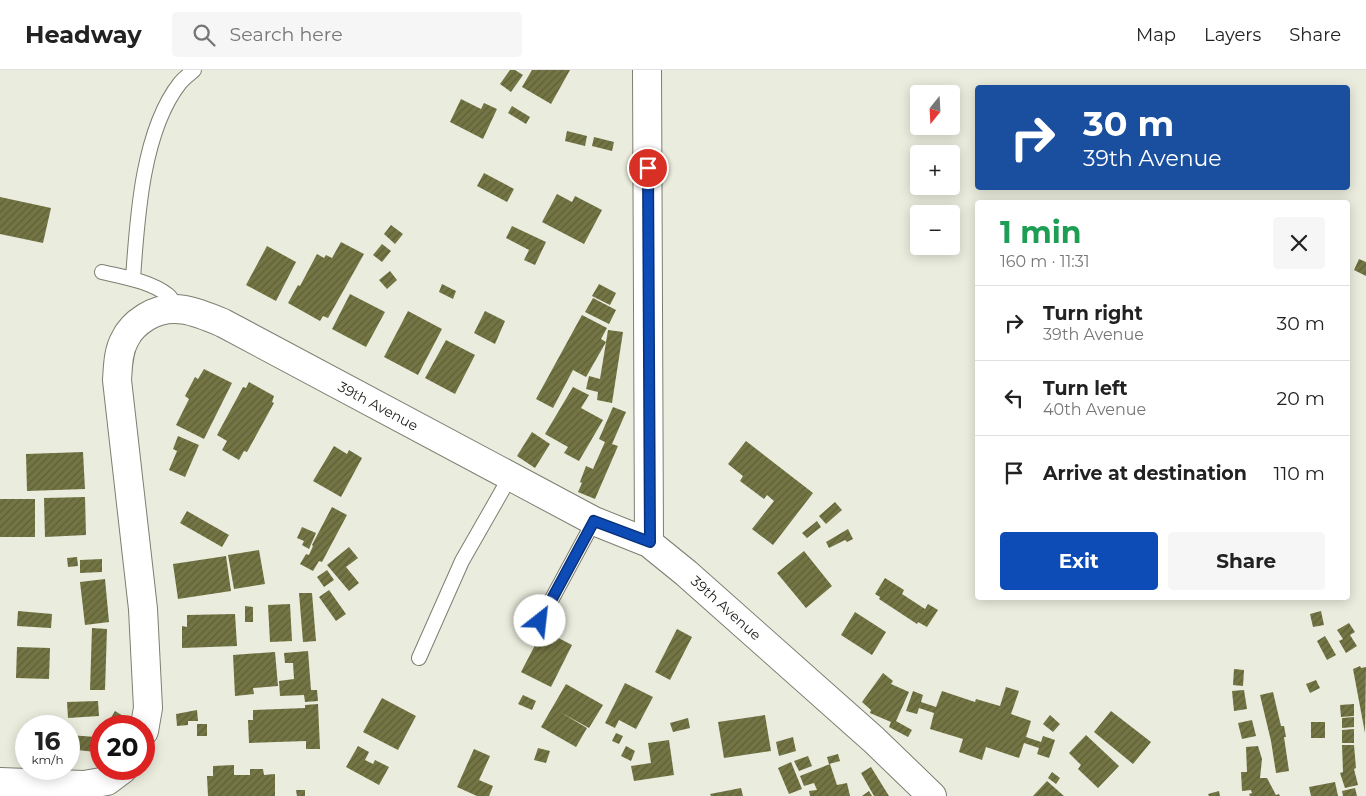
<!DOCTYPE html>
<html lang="en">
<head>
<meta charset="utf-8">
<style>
	body { margin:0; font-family:Montserrat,sans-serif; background:#f6f6f6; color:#222; height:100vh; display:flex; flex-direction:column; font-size:19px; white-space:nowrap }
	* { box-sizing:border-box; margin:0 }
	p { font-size:16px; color:#767676 }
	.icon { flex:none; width:28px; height:28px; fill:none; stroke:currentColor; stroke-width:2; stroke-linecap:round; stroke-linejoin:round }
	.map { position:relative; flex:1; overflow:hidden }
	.sheet { position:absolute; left:975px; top:130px; width:375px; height:400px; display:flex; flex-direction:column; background:#fff; border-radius:5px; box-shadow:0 2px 12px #0003 }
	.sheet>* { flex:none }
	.banner { position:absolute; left:975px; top:15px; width:375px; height:105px; border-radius:5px; box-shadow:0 2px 12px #0003; background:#1a4fa0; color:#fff; overflow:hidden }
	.needle { width:32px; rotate:198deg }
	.tools { position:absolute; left:910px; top:15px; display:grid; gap:10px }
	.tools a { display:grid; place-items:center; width:50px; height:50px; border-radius:5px; background:#fff; box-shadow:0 2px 12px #0003; font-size:25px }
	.speed { position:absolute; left:15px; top:645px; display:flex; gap:10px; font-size:25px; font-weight:700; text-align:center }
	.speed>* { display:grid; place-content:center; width:65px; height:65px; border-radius:50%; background:#fff; box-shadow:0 2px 12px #0003; line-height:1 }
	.speed small { font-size:12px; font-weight:400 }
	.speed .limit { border:8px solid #d22; background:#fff; color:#111 }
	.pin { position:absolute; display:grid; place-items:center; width:42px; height:42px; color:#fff; margin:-21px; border:2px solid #fff; border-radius:50%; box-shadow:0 1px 5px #0007 }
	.me { position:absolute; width:55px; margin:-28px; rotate:29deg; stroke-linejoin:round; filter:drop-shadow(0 0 4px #0008) }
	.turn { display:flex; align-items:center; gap:18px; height:105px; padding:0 25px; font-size:22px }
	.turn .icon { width:65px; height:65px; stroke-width:2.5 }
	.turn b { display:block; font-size:35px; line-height:42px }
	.round { display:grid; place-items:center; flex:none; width:52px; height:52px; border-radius:5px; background:#f6f6f6 }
	.head { display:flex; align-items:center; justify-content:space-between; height:85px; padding:0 25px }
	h1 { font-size:30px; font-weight:700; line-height:38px; color:#1e9e55 }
	.cta { display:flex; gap:10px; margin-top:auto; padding:10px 25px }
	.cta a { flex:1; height:58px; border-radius:5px; background:#0d4cb7; color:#fff; font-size:20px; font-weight:700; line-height:58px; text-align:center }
	.cta a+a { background:#f6f6f6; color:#222 }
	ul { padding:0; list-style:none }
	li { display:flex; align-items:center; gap:15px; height:75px; padding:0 25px; border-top:1px solid #e0e0e0 }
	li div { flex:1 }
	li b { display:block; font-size:19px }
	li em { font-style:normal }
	header { display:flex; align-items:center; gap:30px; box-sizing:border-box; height:70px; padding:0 25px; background:#fff; border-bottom:1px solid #e0e0e0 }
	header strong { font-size:24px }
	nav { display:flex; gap:28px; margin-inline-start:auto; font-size:18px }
	.search { width:350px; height:45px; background:#f6f6f6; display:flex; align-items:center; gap:12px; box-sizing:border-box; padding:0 18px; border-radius:5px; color:#767676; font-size:19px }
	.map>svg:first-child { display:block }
</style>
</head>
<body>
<header>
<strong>Headway</strong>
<div class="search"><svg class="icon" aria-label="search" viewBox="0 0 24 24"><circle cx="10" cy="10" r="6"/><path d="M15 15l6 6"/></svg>Search here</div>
<nav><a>Map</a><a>Layers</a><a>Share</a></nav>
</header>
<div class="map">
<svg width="1366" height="726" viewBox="0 0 1366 726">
	<defs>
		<pattern id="building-hatch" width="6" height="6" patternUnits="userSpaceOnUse" patternTransform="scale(1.25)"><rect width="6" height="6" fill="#737544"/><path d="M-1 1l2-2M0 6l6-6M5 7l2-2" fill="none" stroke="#5e5f38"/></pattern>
	</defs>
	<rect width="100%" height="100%" fill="#eaecdd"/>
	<!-- building -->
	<path fill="url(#building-hatch)" d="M510,0h5l8,5 -12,17 -11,-8z
		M532,0h38l-19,34 -29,-17z
		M461,29l20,10 3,-6 13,6 -14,30 -33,-17z
		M512,36l18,11 -4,7 -18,-11z
		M567,61l20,5 -2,10 -20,-5z
		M594,67l20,5 -2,9 -20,-5z
		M484,103l30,16 -7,13 -30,-16z
		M557,124l15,8 3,-6 27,14 -18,34 -42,-22z
		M0,127l51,11 -8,35 -43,-9z
		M391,155l12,9 -8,10 -11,-10z
		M512,156l34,16 -11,23 -11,-5 5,-10 -23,-12z
		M341,172l23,12 -36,64 -5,-2 -3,5 -32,-18 10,-18 2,1 17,-32 7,4 2,-3 6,3z
		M382,174l9,7 -9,11 -9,-7z
		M267,176l29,16 -20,39 -30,-16z
		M1359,189l7,3v14l-12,-6z
		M390,201l7,9 -10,9 -8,-9z
		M442,214l14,7 -3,8 -14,-7z
		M599,214l17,9 -6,12 -18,-9z
		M350,224l35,18 -19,35 -34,-18z
		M593,228l23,12 -7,14 -24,-12z
		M408,241l34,18 -24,46 -34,-18z
		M485,241l20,10 -10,23 -21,-11z
		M582,245l25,13 -6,11 5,3 -20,35 -13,-7 -20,38 -17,-9z
		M608,260l15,2 -11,71 -15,-3 1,-8 -12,-3 3,-13 11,3z
		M446,270l29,15 -20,39 -30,-16z
		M204,299l28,14 -28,56 -28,-14 13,-26 -4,-3 10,-19 3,2z
		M249,312l25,14 -2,6 2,1 -27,49 -3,-1 -5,9 -17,-10 5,-9 -10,-6 26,-48 3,1z
		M573,317l16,8 -8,13 22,12 -24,41 -15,-8 4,-6 -23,-13z
		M613,337l13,5 -14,32 6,2 -23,53 -17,-7 4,-9 -2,-1 6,-16 7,3 12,-27 -6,-3z
		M532,362l18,12 -15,24 -18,-12z
		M178,366l21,9 -14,32 -16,-7 8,-19 -4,-2z
		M746,371l67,52 -40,52 -21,-16 22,-28 -7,-6 -3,4 -24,-18 3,-5 -15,-12z
		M334,376l13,8 2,-4 13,8 -21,39 -28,-16z
		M83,382l2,37 -58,2 -1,-37z
		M85,427l1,38 -41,2 -1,-39z
		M0,429h35v38h-35z
		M835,432l7,8 -16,14 -7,-8z
		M332,437l15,8 -25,47 -3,-1 -6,10 -13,-7 6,-10 3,1 4,-9 -1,-1z
		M187,441l42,24 -7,12 -42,-24z
		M817,451l4,6 -14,11 -5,-5z
		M302,457l14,6 -7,16 -7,-4 2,-4 -7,-3z
		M848,459l5,10 -6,3 -2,-2 -16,8 -3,-6z
		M349,477l9,11 -12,9 13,16 -10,8 -22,-26z
		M259,480l6,34 -31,5 -6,-34z
		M804,481l28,35 -26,22 -29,-35z
		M226,486l5,35 -53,8 -5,-35z
		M77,487l1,9 -10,1 -1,-9z
		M102,489v13l-22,1v-13z
		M327,500l7,10 -10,7 -7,-10z
		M885,508l19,12 -2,4 23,15 3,-5 10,6 -11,17 -9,-5 -1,2 -38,-25 1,-2 -5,-3z
		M105,509l4,43 -24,3 -5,-43z
		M329,520l17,24 -10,7 -17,-24z
		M299,523h13l4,48 -13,1z
		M290,534l2,37 -22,1 -2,-37z
		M245,536l8,1v15h-8z
		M18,541l34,3 -1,14 -34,-2z
		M1321,541l3,14 -11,2 -3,-13z
		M855,542l31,20 -14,23 -31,-20z
		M235,544l2,32 -55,2v-22l5,1v-12z
		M1349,553l6,9 -5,3 7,11 -11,7 -7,-12 4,-2 -6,-9z
		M92,558l15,1 -2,61h-15z
		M677,559l15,8 -22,43 -15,-8z
		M543,560l29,15 -21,42 -30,-15z
		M1325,566l11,19 -9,5 -10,-19z
		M17,577l33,1 -1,31 -33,-1z
		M308,581l3,39h6l1,11 -13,1 -1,-7 -24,1 -1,-15 15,-2 -1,-16h-8l-1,-10z
		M275,582l3,34 -25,2 1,6 -19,2 -2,-41z
		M1360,596l1,2 5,-1 -1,66 -12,-64z
		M1234,599l10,1 -1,16 -10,-1z
		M883,603l10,8 -2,3 18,8 -13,29 16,9 -4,7 -19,-10 2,-5 -21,-9 1,-3 -9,-8z
		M1316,610l4,8 -10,5 -4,-9z
		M625,613l28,14 -17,32 -17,-9 -4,8 -10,-5z
		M566,614l37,21 -14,23 -29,-16 27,16 -11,19 -35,-20z
		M1006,617l13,4 -8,23 20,7 -5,16 15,5 2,-6 12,4 -6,18 -12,-4 2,-6 -15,-5 -5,15 -33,-11 -4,13 -23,-8 4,-13 -33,-10 4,-16 -15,-5 -2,6 -11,-3 7,-20 10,4 -2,7 15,5 6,-16 33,11 1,-3 24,7z
		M1244,620l3,19 -13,2 -2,-20z
		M1273,622l8,34h3l2,11h-2l5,34 -13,2 -5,-32 -11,-46z
		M523,625l13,6 -4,9 -14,-6z
		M382,628l34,18 -18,34 -35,-18z
		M98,631l1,15 -31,2 -1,-16z
		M318,634l2,45h-14v-8l-57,2 -1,-23h5v-10l52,-2v-3z
		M1354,634v12l-13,1 -1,-12z
		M197,640l1,11h-10v4l-11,1 -1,-12z
		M115,641l13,8 -4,7h-18z
		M1111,641l40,31 -18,22 -39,-32z
		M765,645l6,36 -47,7 -6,-36z
		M1050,645l10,9 -7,8 -10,-8z
		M1354,647v10l-12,1v-10z
		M688,648l2,10 -17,4 -3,-9z
		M1252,650l4,16 -14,3 -4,-16z
		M1311,652h14v16h-14z
		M197,654h10v12h-10z
		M1354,659v14h-12v-13z
		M616,663l7,3 -4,8 -7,-3z
		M69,665l27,2 -1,15 -26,-3z
		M1086,665l33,31 -21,22 -20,-19 3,-4 -12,-12z
		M793,667l3,14 -17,5 -3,-14z
		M669,670l5,35 -40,6 -3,-15 20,-3 -3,-20z
		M1342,675h12l2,23 -2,1 4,16 -13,3 -5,-15 3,-1z
		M358,676l11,6 -4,8 8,4 2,-4 14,7 -10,18 -33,-18z
		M626,676l9,5 -4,10 -10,-5z
		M1258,676l4,13 -2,19h7l9,17 3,-1 1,2h-30l-1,-2 3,-1 -1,-3 -9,1 -1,-19h6l-1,-25z
		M538,678l12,3 -4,12 -12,-3z
		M474,679l16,7 -11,24 14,6 -4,10h-12l-20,-9z
		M838,684l2,7 -11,3 -2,-7z
		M808,686l4,10 -13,5 -5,-10z
		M791,692l11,27 -13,5 -11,-26z
		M830,694l7,21 10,-2 3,13h-40l-1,-5 8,-1 -3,-7 -10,3 -4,-10z
		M234,695v10h16v-6h13l1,6 11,-1v22h-67l-1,-20h6v-10z
		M871,697l18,29h-15l-13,-23z
		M1052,702l8,6 -4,6 -8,-6z
		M1047,711l17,15h-31z
		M1335,712l3,14h-27l-2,-9z
		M741,718l2,8h-32l-1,-2z
		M1355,718l2,8h-14l-1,-5z
		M296,720h9v6h-8z
		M869,721l3,5h-10z
		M1219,721l1,5h-11l-1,-2z"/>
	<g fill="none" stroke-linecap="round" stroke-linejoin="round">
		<defs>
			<path id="lane" d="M102,202c21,5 48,9 66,23 4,3 6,9 8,13
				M133,209c4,-59 9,-148 47,-196 4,-5 10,-9 14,-13
				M540,551l54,-100
				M419,588l43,-97 48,-84"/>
			<path id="street" d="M647,0l2,473
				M144,661l4,-23 -5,-99 -26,-229c1,-14 1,-29 8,-41 4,-9 13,-17 21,-22 26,-16 51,-5 77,6l371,198 55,22 37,30 188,167 58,56
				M0,712l84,3 23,-4 16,-12"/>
		</defs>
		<!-- lane casing -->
		<use href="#lane" stroke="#7d7e71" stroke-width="16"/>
		<!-- street casing -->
		<use href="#street" stroke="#7d7e71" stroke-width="30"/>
		<!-- lane -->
		<use href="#lane" stroke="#fff" stroke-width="14"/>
		<!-- street -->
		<use href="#street" stroke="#fff" stroke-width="28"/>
	</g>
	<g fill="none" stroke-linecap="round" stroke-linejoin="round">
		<defs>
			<path id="route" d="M540,551l54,-100 56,21 -2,-374"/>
		</defs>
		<!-- route casing -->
		<use href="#route" stroke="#083177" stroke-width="12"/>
		<!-- route -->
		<use href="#route" stroke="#0d4cb7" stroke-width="9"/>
	</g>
	<g text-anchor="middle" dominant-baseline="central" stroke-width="5" stroke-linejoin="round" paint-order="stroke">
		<!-- street labels -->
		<g font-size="14" fill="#1d1d18" stroke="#fff">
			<text transform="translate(378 336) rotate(28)">39th Avenue</text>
			<text transform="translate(726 538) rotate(42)">39th Avenue</text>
		</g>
	</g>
</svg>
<div class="tools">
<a><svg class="needle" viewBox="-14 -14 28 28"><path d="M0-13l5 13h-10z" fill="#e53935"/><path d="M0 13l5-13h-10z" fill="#767676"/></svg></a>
<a>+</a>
<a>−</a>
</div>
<div class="speed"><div>16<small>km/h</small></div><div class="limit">20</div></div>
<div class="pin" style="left:648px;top:98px;background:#d93025"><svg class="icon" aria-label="arrive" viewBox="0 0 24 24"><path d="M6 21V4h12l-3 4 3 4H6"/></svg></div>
<svg class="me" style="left:540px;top:551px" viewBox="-20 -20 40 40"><circle r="19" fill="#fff"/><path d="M0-13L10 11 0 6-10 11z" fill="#0d4cb7"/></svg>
<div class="banner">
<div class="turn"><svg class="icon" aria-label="right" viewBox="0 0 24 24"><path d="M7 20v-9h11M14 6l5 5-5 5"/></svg><div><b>30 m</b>39th Avenue</div></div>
</div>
<section class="sheet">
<div class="head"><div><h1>1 min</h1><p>160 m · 11:31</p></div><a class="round"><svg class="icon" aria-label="close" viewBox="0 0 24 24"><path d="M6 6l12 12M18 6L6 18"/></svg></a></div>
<ul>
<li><svg class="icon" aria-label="right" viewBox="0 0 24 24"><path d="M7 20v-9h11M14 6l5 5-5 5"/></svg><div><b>Turn right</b><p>39th Avenue</p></div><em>30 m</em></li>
<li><svg class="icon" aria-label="left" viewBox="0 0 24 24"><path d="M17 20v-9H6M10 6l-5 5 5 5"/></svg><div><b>Turn left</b><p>40th Avenue</p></div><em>20 m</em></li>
<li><svg class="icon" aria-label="arrive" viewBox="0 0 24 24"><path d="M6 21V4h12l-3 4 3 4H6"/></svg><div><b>Arrive at destination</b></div><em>110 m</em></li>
</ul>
<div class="cta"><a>Exit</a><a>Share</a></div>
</section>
</div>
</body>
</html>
